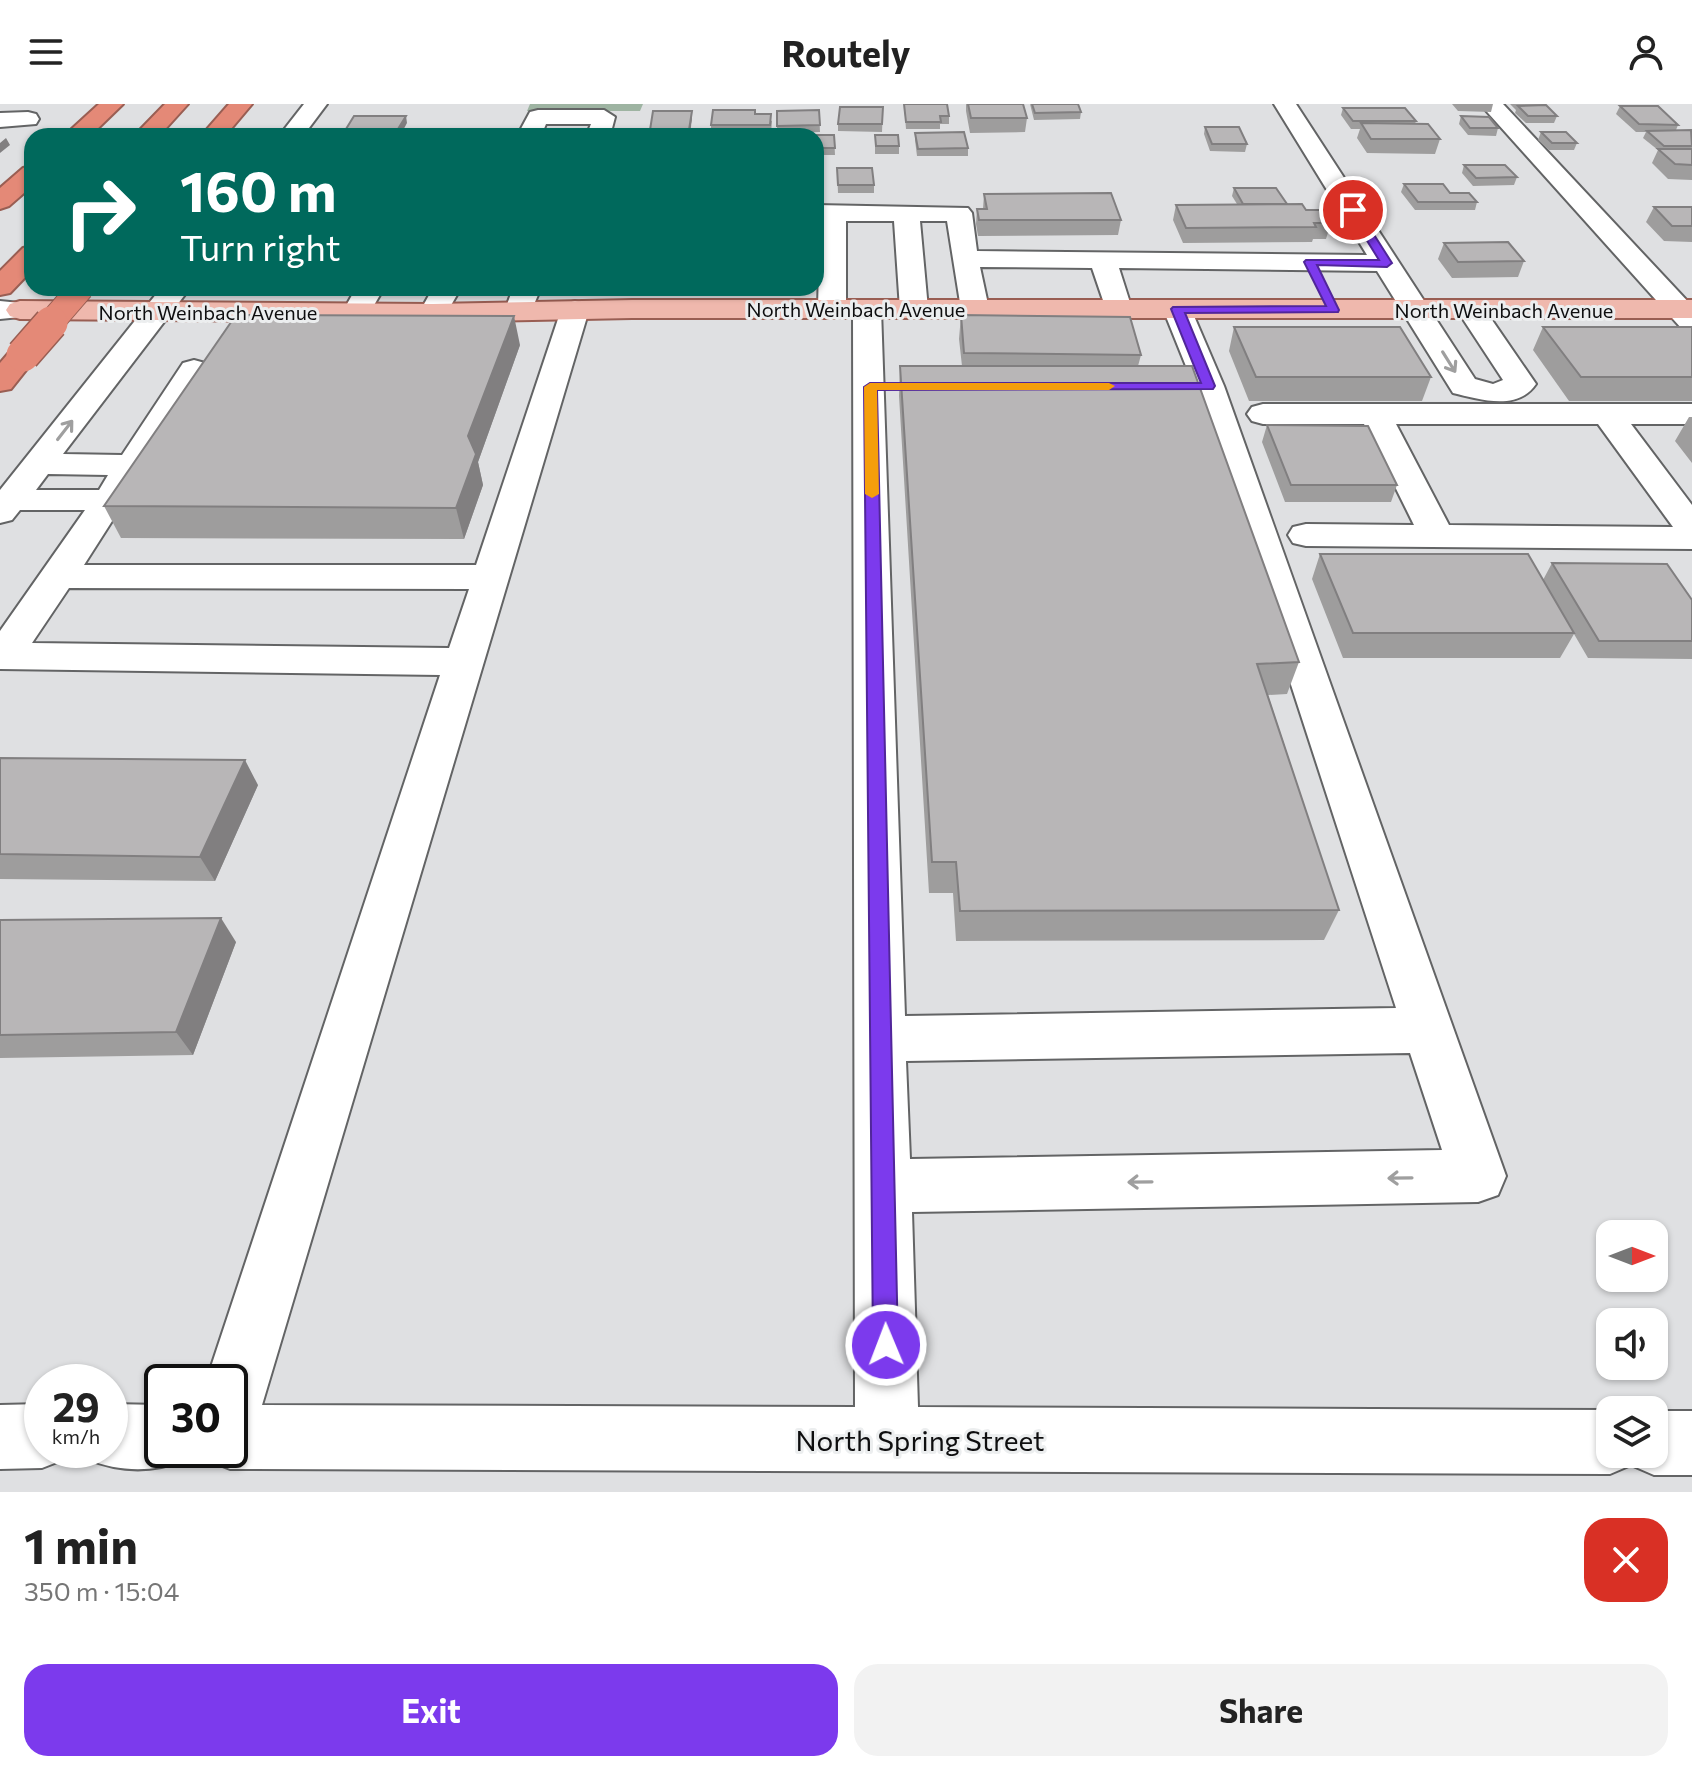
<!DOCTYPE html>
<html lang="en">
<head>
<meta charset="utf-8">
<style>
	body { margin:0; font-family:Commissioner,sans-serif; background:#f2f2f2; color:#222; height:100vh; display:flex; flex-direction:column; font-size:30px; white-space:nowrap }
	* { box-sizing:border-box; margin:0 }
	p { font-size:26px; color:#767676 }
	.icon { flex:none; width:44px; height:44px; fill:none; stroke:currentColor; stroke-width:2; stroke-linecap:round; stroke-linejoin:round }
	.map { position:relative; height:1388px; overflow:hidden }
	.drawer { display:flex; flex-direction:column; background:#fff; flex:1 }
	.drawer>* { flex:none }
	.guide { position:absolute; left:24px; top:24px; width:800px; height:168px; border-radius:24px; box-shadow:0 2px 6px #0004; background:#00695c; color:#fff; overflow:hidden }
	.needle { width:52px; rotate:90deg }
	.tools { position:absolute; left:1596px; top:1116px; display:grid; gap:16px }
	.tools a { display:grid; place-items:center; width:72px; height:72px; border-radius:16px; background:#fff; box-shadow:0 2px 6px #0004; font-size:40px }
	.speed { position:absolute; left:24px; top:1260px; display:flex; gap:16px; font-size:40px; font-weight:700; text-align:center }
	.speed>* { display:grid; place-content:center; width:104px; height:104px; border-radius:50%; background:#fff; box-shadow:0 2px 6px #0004; line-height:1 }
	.speed small { font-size:20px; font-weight:400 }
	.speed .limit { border:4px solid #111; border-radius:12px; background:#fff; color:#111 }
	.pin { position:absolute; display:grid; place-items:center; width:68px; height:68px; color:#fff; margin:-34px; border:4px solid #fff; border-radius:50%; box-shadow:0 2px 8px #0007 }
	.me { position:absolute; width:88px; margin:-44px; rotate:359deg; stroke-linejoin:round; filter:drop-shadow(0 0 6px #0008) }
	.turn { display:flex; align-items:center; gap:28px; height:168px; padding:0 24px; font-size:36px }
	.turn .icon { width:104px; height:104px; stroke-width:2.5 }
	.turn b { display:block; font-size:56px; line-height:68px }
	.round { display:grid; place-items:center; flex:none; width:84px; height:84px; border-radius:24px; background:#f2f2f2 }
	.summary { display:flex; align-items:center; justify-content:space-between; height:136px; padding:0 24px }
	h1 { font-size:48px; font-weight:700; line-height:60px }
	.action { display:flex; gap:16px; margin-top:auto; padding:16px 24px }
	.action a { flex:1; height:92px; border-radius:24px; background:#7c3aed; color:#fff; font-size:32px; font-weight:700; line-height:92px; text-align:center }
	.action a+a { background:#f2f2f2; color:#222 }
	header { display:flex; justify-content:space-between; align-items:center; height:104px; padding:0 24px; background:#fff; font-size:36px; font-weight:700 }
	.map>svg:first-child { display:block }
</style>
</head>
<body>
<header><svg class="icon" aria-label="menu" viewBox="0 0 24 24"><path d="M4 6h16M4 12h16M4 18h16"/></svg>Routely<svg class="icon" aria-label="person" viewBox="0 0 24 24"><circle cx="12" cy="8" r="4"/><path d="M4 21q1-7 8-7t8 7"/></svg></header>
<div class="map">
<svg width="1692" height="1388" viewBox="0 0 1692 1388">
	<rect width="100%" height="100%" fill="#dfe0e2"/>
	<!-- green -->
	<path fill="#9eb4a2" d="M530,0h113l-3,7h-113z"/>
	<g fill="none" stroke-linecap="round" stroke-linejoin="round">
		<defs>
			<path id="minor" d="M304,0h23l-24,32h-24z
				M1274,0h22l179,275 18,5 10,-4 -46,-70 4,-6 10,-3 10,3 55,80c-19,28 -57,15 -83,9l-76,-122 -258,-3 13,41 -4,6 -10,3 -10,-3 -16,-47 -112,-1 9,42 -4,6 -10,3 -10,-3 -4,-6 -14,-88h-27l8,88 -4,6 -10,3 -10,-3 -4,-6 -6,-88h-48v88l-4,6 -10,3 -10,-3 -4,-6 2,-88h-4v-16l152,3 4,5 5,38 390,4z
				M1480,0h23l189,202v26l-10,-3z
				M538,6h66l11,7 -5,19h-24l5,-12h-45l-5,12h-24l13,-24z
				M28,8l8,2 3,5 -3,5 -36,3v-14z
				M161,184h29l-127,166 59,1 61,-92 11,-3 11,3 4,6 -125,196h392l85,-255 4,-6 10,-3 10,3 4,6 -327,1095 593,2 -2,-1098 4,-6 10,-3 10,3 4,6 24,707 491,-8 -202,-622 -31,-77 4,-6 10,-3 10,3 4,6 33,77 282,790 -8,19 -20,7 -566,10 6,195 692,3v44h44v-43h38v64h-38l-23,-10 -21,9 -1380,-5 -23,-9 -4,-10h27v-68h-24l234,-707 -440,-6v-38l85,-121h-65l-8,10 -12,3v-33zM48,370l60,1 -9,15h-63zM69,484l400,1 -20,59 -417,-5zM1410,949l32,97 -532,9 -4,-98z
				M356,184h28l-18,31 -10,3 -10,-3 -4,-6z
				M433,184h28l-18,31 -10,3 -10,-3 -4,-6z
				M513,184h28l-12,28 -10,3 -10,-3 -4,-6z
				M0,197l30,3 4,6 -4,6 -30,3z
				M1263,300h429v20h-61l61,81v44l-386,-3 -13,-3 -5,-8 5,-8 13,-3 108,1 -50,-101h-101l-11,-3 -5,-7 5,-7zM1396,320h202l75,103 -224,-2z
				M42,1300v46h26l-3,9 -23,9 -42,1v-64z
				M110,1300l52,1v45h27l-4,10c-32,13 -66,12 -98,-1l-3,-9h26z"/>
			<path id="major" d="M632,196h1060v18h-1060l-199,4 -413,-3 -10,-3 -4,-6 4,-6 10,-3 413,3z"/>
			<path id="highway" d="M99,0h24l-33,32h-26z
				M165,0h23l-29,32h-25z
				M229,0h23l-27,32h-24z
				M32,62v20l-23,20 -9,3v-21l23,-20z
				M32,142v24l-22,23 -10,2v-24l23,-23z
				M23,242l11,3 4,6 -27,34 -11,2v-28l12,-14z"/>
		</defs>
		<!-- minor casing -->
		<use href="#minor" stroke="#636465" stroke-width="4"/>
		<!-- major casing -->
		<use href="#major" stroke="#995e53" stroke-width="4"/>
		<!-- highway casing -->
		<use href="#highway" stroke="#995e53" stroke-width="4"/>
		<!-- minor -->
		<use href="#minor" fill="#fff" fill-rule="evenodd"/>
		<!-- major -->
		<use href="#major" fill="#efb8ad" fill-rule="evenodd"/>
		<!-- highway -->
		<use href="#highway" fill="#e48977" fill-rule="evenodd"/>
		<defs>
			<path id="highway-bridge-far1" d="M49,221l32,-37"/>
			<path id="highway-bridge" d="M23,251l28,-32"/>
		</defs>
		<!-- highway-bridge-far1 casing -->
		<use href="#highway-bridge-far1" stroke="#995e53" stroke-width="27" stroke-linecap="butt"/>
		<!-- highway-bridge casing -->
		<use href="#highway-bridge" stroke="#995e53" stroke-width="36" stroke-linecap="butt"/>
		<!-- highway-bridge-far1 -->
		<use href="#highway-bridge-far1" stroke="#e48977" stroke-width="25"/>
		<!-- highway-bridge -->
		<use href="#highway-bridge" stroke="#e48977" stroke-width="33"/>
	</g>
	<!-- wall -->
	<path fill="#9e9d9d" d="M904,0l45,12v8h-9v5h-34z
		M966,0h57l4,14 -2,14 -55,1 -4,-22z
		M1030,0l51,8 -1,7 -46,1z
		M1452,0h41l-2,8 -33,-1z
		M1510,0h36l-1,1 12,11 -3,7h-28l-11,-10 1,-3z
		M1620,2l58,19 -2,5h16v50l-24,-1 -16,-16 6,-13 -15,-12 3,-6h-10l-20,-18z
		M883,3l-1,25 -44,-1v-7z
		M1343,4l73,13 -1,3 25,15 -5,15 -68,-1 -10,-15 3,-9h-9l-10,-14z
		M819,6l1,22 -43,1v-22z
		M755,10l17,7 -1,12h-60v-8z
		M1461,12l37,12 -2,8 -28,-1 -9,-11z
		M692,14l-2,18h-40v-6z
		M1205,23l42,17 -2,8 -35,-1 -6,-17z
		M1541,28l36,11 -3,7h-25l-11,-10z
		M915,29l53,15v8h-51l-2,-16z
		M834,31l1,20h-19v-19z
		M875,31l24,11v8h-24z
		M1464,61l53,12 -3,8 -41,1 -11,-13z
		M837,64l37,17v8h-36z
		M1404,80l46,9 27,9 -2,8h-60l-14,-18z
		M1234,84l72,22 25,13 -5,16h-13l-1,3 -129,1 -10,-23 3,-15 61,-1 -5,-8z
		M984,90l137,26 -3,15 -140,1 -2,-12 1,-15h6z
		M1654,103h38v35l-28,-1 -18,-19z
		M1444,139l80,18 -6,16 -66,1 -14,-19z
		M961,211l180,40 -3,11 161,296 -12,32 -19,1 71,215 -15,30 -368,1 -3,-48h-24l-30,-497 1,-30h62l-3,-27z
		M1234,223l197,50 -9,24h-173l-20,-50z
		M1543,223h149v74h-123l-36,-51z
		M520,241l-42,117 5,23 -19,54 -343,-1 -17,-32z
		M1689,313h3v46l-17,-22z
		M1267,321l130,60 -6,17h-106l-23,-60z
		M1320,450l223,26 9,-17 140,37v59l-104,-1 -14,-24 -14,24h-217l-31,-79z
		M0,654l258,27 -43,96 -215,-2z
		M0,816l236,22 -43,113 -193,3z"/>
	<!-- shaded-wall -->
	<path fill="#817f80" d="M692,7v7l-3,18v-6z
		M406,12l1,7 -7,13 -2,-7z
		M6,34l4,7 -10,8v-10z
		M514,212l6,29 -42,117 5,23 -19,54 -8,-31 12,-72z
		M245,656l13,25 -43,96 -15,-24z
		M221,814l15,24 -43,113 -17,-23z"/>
	<!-- building -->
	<path fill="#b8b6b7" stroke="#817f80" stroke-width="2" d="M904,0h43l2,12h-9l1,6h-35z
		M968,0h55l4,14h-56z
		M1032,0h46l3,8 -46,1z
		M1546,1l11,11h-29l-10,-10z
		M1620,2h38l20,19 -39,-1z
		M840,3h43l-1,17h-44z
		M1343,4h62l11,13h-63z
		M713,6h42v4h16l-1,11h-59z
		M819,6l1,15 -43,1v-15z
		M653,7h39l-3,19h-39z
		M354,12h52l-8,13h-52z
		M1461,12l28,1 9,11h-28z
		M1361,19l67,1 12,15h-69z
		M1205,23h34l8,17h-35z
		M333,25h93l-3,4h13l-2,3h-106z
		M1691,26l1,16h-28l-17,-15z
		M964,28l4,16 -50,1 -3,-16z
		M1541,28h25l11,11h-25z
		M812,31h22l1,13h-19v-12h-4z
		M875,31h23l1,11h-23z
		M1658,45h34v16l-17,-1z
		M1464,61h41l12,12 -41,1z
		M837,64h35l2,17h-36z
		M1404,80h39l7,9h19l8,9h-59z
		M1234,84h42l11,16h-44z
		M1111,89l10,27h-142l-2,-11h10l-3,-15z
		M1302,100l4,6h16l9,13h-17l2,4 -130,1 -10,-23z
		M1654,103h38v19h-20z
		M1508,138l16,19 -66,1 -14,-19z
		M236,211l278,1 -46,120 8,18 -20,54 -352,-2z
		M961,211l169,2 11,38 -177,-2z
		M1234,223h166l31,50h-175z
		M1543,223h149v50h-111z
		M900,262h292l107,296 -42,2 82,246 -379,1 -4,-49h-24z
		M1267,321l101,1 29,59h-106z
		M1320,450h208l46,79h-221z
		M1552,459l115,1 25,36v41h-93z
		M0,654l245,2 -45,97 -200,-3z
		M221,814l-45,114 -176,3v-115z"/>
	<!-- one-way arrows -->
	<defs><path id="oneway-shaft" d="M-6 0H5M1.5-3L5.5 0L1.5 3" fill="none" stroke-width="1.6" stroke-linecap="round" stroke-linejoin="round" transform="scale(2)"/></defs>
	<g stroke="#9f9f9f">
		<use href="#oneway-shaft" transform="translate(1449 258) rotate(58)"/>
		<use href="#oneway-shaft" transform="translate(65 326) rotate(-52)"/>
		<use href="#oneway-shaft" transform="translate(1400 1074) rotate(179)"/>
		<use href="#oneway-shaft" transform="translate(1140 1078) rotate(179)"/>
	</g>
	<!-- route -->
	<path fill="#7c3aed" stroke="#51269a" stroke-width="2" d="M1349,104h8l35,55 -5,4 -70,-2 22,45 -1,2 -153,1 30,73 -2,3 -336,1 21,955 -3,9 -9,3 -9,-3 -4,-9 -9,-958 6,-4h331l-30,-74 2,-2 153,-1 -22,-44 2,-2h73l-31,-50z"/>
	<!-- slow -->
	<path fill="#f59e0b" d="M870,279h239l6,3 -6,4h-232l2,104 -7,4 -7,-4 -1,-107z"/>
	<g text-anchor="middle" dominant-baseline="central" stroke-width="6" stroke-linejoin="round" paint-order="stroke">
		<!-- far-street labels -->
		<g font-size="20" fill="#0e0e0f" stroke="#eceeef">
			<text x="856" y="205">North Weinbach Avenue</text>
			<text x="1504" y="206">North Weinbach Avenue</text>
			<text x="208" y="208">North Weinbach Avenue</text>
		</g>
		<!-- near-street labels -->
		<g font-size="28" fill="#0e0e0f" stroke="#eceeef">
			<text x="920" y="1336">North Spring Street</text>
		</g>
	</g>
</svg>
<div class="tools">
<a><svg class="needle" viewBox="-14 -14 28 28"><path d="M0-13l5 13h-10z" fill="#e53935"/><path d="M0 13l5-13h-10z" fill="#767676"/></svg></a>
<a><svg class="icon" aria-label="sound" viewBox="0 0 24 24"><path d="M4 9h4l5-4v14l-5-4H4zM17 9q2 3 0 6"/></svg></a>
<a><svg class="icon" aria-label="layers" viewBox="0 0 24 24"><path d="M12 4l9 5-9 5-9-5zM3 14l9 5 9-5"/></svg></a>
</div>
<div class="speed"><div>29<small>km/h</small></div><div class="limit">30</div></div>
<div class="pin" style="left:1353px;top:106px;background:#d93025"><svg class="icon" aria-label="arrive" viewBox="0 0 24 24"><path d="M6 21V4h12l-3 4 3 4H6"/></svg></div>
<svg class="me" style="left:886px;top:1241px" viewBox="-20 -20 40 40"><circle r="17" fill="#7c3aed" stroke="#fff" stroke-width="3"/><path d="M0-11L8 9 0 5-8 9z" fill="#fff"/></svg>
<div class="guide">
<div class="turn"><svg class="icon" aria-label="right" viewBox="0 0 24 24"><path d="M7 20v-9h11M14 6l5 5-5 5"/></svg><div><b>160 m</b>Turn right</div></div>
</div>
</div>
<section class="drawer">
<div class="summary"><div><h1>1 min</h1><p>350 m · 15:04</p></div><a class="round" style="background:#d93025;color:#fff"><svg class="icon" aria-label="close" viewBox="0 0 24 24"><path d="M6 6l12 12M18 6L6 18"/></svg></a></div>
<div class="action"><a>Exit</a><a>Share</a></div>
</section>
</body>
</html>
